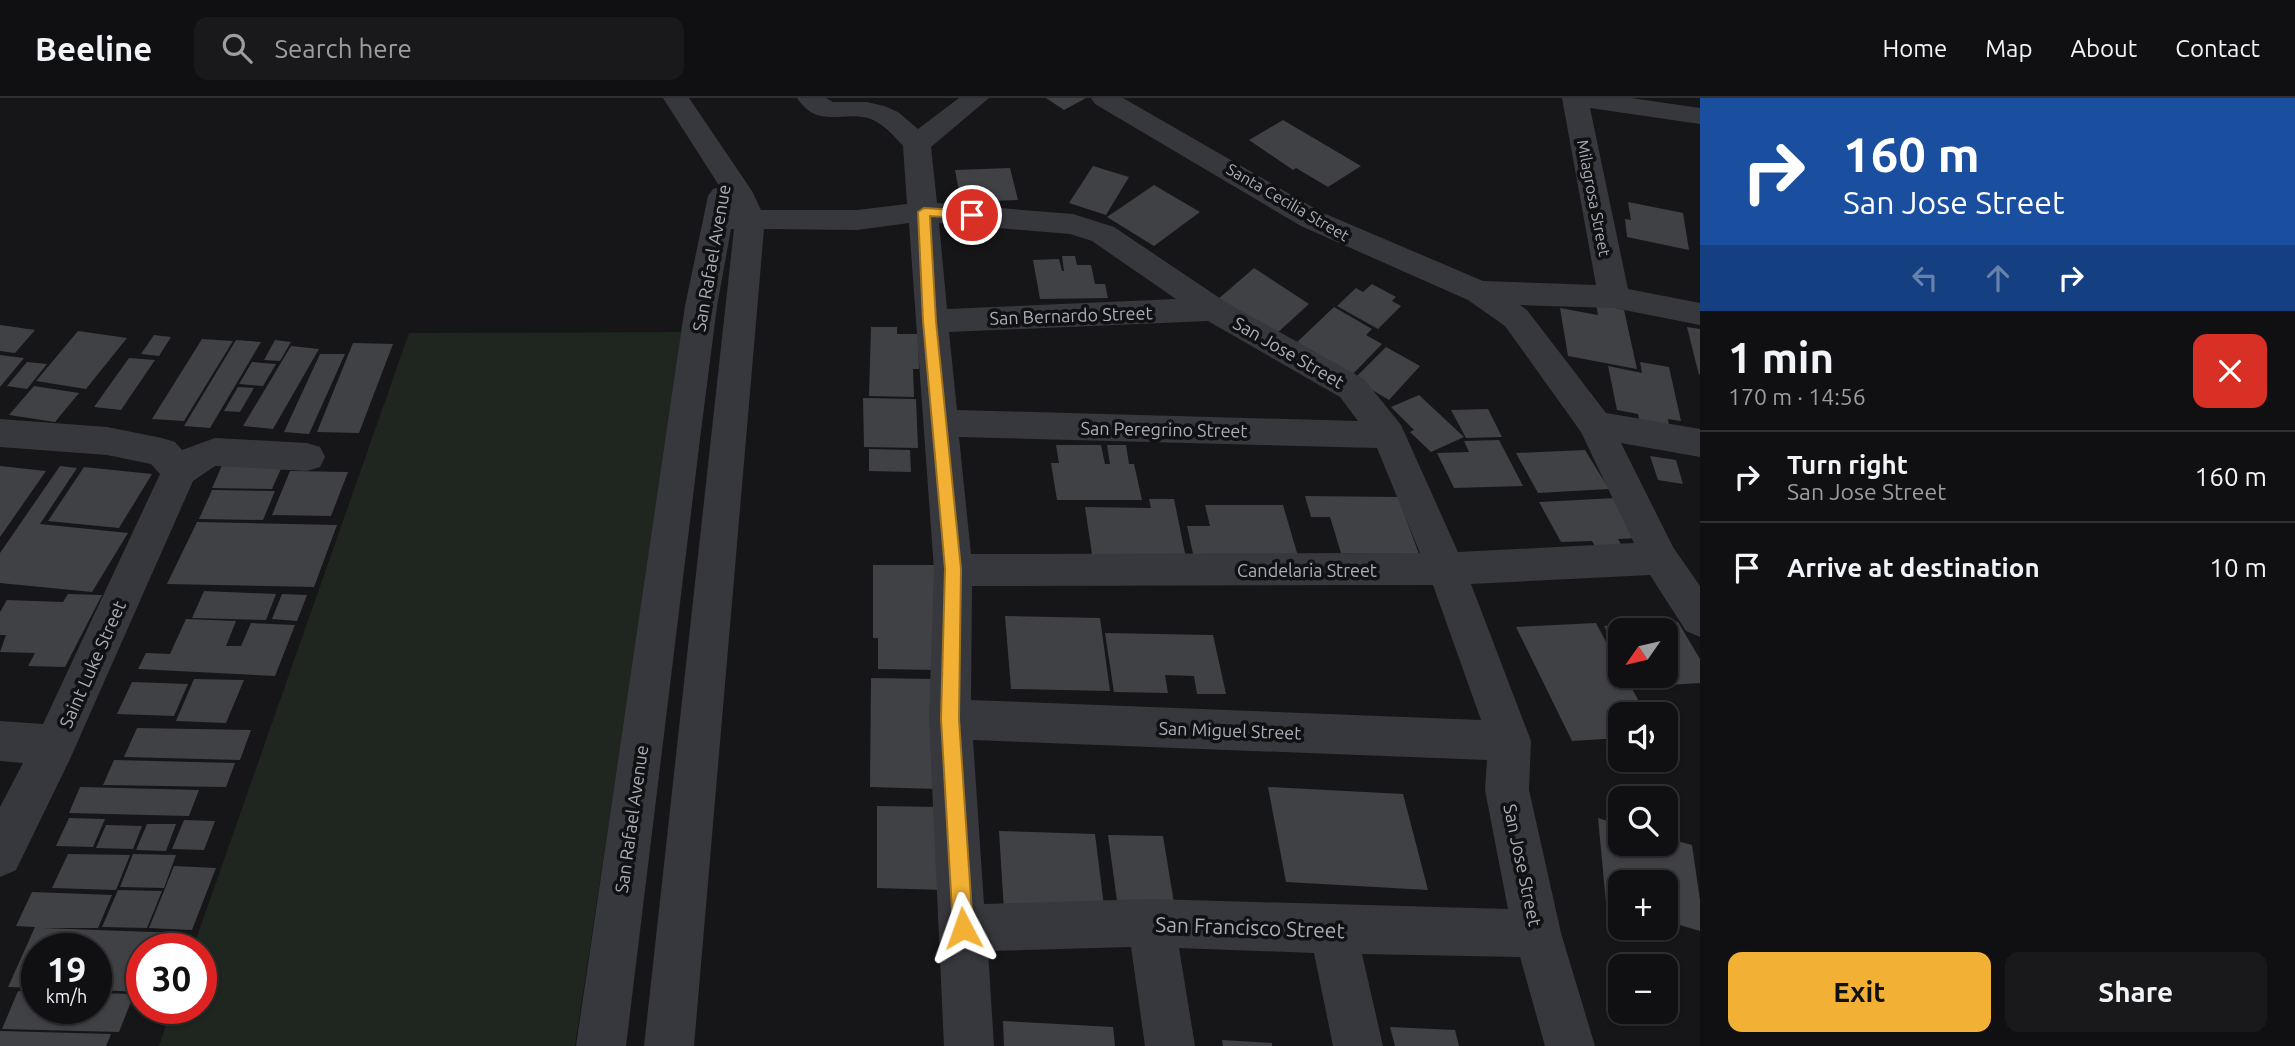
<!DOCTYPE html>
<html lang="en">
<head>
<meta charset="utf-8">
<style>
	body { margin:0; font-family:Ubuntu,sans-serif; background:#19191b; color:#f1f3f6; height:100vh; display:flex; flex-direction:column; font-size:26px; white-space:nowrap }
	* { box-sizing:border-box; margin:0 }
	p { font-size:23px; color:#9c9d9f }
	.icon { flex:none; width:38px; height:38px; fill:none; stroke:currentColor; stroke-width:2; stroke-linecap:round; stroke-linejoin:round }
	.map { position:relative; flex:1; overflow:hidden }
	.drawer { display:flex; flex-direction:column; background:#101012; width:595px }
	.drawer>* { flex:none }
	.top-card { background:#1a4fa0; color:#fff; overflow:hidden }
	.needle { width:46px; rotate:236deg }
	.controls { position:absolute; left:1608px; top:520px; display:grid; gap:14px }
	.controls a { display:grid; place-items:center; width:70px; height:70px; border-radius:14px; background:#101012; box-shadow:0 2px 5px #0004,0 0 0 2px #303032; font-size:35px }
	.speed { position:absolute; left:21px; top:835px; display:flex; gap:14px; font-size:35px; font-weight:700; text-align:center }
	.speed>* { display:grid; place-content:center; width:91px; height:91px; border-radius:50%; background:#101012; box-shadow:0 2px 5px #0004,0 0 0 2px #303032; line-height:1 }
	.speed small { font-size:18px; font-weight:400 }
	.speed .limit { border:10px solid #d22; background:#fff; color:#111 }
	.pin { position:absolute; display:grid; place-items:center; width:60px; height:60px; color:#fff; margin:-30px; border:4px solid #fff; border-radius:50%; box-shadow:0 2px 7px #0007 }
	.me { position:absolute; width:77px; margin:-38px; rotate:356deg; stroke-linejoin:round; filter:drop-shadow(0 0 5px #0008) }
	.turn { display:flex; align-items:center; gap:24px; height:147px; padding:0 28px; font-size:32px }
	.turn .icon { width:91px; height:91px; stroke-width:2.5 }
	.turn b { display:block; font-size:49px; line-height:60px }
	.lanes { display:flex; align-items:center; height:66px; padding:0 28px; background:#0003; justify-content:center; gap:35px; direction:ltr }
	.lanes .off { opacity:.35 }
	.round { display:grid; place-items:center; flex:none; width:74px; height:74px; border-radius:14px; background:#19191b }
	.summary { display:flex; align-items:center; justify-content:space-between; height:119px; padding:0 28px }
	h1 { font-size:42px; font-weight:700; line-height:52px }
	.primary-button { display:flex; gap:14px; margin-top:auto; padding:14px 28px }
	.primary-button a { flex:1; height:80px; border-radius:14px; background:#f2b134; color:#111; font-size:28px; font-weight:700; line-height:80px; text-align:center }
	.primary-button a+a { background:#19191b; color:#f1f3f6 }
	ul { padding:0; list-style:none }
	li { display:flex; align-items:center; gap:21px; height:91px; padding:0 28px; border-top:2px solid #303032 }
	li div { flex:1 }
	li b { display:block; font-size:26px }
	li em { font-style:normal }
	header { display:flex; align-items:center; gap:42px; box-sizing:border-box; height:98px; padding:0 35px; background:#101012; border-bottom:2px solid #303032 }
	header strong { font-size:33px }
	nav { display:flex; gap:38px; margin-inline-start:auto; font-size:24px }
	.search { width:490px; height:63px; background:#19191b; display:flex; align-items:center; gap:18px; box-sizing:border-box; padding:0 24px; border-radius:14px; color:#9c9d9f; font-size:26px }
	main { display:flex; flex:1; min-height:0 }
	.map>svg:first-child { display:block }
</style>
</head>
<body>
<header>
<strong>Beeline</strong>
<div class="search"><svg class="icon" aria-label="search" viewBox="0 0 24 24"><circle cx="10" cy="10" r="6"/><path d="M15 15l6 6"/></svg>Search here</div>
<nav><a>Home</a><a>Map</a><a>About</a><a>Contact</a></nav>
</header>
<main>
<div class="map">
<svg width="1700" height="948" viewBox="0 0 1700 948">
	<rect width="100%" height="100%" fill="#161618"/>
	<!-- green -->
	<path fill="#1e261f" d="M683,234l-108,714h-416l13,-38h29v-60h-8l216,-615z"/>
	<!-- building -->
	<path fill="#404145" d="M1046,0h40l-22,12z
		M1283,22l78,46 -33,21 -32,-19 -3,2 -44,-30z
		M1093,68l36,11 -23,38 -37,-12z
		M1010,70l8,32 -57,2 -6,-32z
		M1154,87l46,27 -46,34 -47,-29z
		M1628,104l55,11 6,37 -62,-13 -2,-18 6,1z
		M1062,158h13l2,9h14l4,19h10l3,14 -68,1 -7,-39 26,-1 3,12h2z
		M1254,170l55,36 -34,31 -59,-34z
		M1372,186l24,13 -4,4 9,5 -23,23 -41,-23 19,-18 7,4z
		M1596,206l28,6 13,59 -69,-13 -8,-48 38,7z
		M1334,209l38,22 -6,6 16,9 -34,35 -55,-33z
		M0,227l35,5 -20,23 -15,-2z
		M871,229h26v7h21l1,35h-6l1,28 -45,-1z
		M1687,229l13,2v45l-1,1z
		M78,233l49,7 -41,51 -50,-8z
		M154,237l17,2 -12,19 -18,-2z
		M202,241l31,2 -49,80 -32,-2z
		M236,242l25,2 -51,86 -26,-2z
		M275,242l16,2 -11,19 -16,-1z
		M353,245l40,1 -34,89 -42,-1z
		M291,248l28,3 -46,80 -30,-3z
		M1386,249l34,19 -31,34 -35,-21z
		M320,256h25l-36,80 -25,-2z
		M0,257l24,3 -24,29z
		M129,260l26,2 -34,50 -27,-3z
		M27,264l20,2 -20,25 -20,-3z
		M252,264l24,2 -13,22 -24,-2z
		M1640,264l29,5 12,54 -13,-2 1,7 -29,-2 -2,-10 -21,-4 -9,-44 34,7z
		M34,288l45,7 -24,29 -46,-7z
		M238,289l16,1 -14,24 -16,-1z
		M1419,297l45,42 -33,15 -21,-20 4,-2 -23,-23z
		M863,300l53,1 2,49 -54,-1z
		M1488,311l14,28 -36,1 -15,-28z
		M1499,342l24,46 -69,2 -17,-35 32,-1 -5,-11z
		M1056,347h45l4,19h5l-3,-19h19l3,19h5l8,36h-85l-6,-37h8z
		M869,351l41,1 1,22 -42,-1z
		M1585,352l24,39 -71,4 -22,-40z
		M1650,358l26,4 7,24 -25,-4z
		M224,363l60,1 -12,27 -60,-1z
		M0,368l46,5 -46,66z
		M60,368l17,2 -37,56 88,9 -36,59 -92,-9v-30z
		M84,369l68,7 -33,54 -71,-7z
		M290,373l58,1 -17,44 -59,-1z
		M212,392l63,1 -12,29 -64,-1z
		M1305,398l93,1 21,57 -47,11 -4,-12h-27l-11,-36h-19z
		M1616,400l24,40 -22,1 11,19 -27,1 -10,-18 -31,1 -22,-40z
		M1149,401h25l13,64 -94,-2 -8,-54 66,1z
		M1205,407h78l17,58h-105l-8,-37h23z
		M197,424l140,3 -23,62 -147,-3z
		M873,467h61l4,105 -60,-1v-31h-5z
		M204,493l72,3 -10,26 -74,-2z
		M68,496l34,1 -37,72 -37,-1 7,-13 -35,-1 6,-17h-6v-23l7,-12 56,2z
		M282,496l25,1 -10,26 -25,-2z
		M1005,518l95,2 10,73 -99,-2z
		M186,521l50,2 -10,25h15l10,-23 44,2 -20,51 -137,-7 8,-16 24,1z
		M1678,524l22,37v24l-62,4 -7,-11h35v-46h-46v26l-16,-30z
		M1596,525l24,45v8h5l21,38h-26v24l-48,3 -56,-114z
		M1105,535l108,2 13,59h-29l-3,-18 -29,-1 3,18 -54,-1z
		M871,580l64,1 3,110 -68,-2z
		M194,581l50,1 -18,43 -50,-2z
		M132,584l56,2 -14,32 -57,-2z
		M137,630l114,2 -11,30 -116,-3z
		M114,662l121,3 -9,24 -123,-2z
		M80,689l119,3 -10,26 -120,-3z
		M1268,689l135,7 25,96 -142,-8z
		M877,708l64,1 3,83 -67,-2z
		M69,720l36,1 -12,28 -37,-1z
		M1598,720l22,7v19h46v-6l26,7 8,55v31l-34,-10v-39h-46v25l-14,-4z
		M184,722l31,1 -11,29 -32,-1z
		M147,726h29l-10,27 -30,-1z
		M106,727l36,1 -9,23 -37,-1z
		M999,733l96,3 10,80 -101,-3z
		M1108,737l55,1 12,73 -57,-1z
		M68,756l62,1 -14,35 -64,-2z
		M133,756l43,1 -12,33 -44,-1z
		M174,768l42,2 -24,62 -43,-2z
		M118,792l44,1 -15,37 -45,-1z
		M32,794l80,3 -14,33h-56l138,5 -6,15h-32v44l-46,-2v-42h-59v40l-29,-1 27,-60 -19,-1z
		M18,893l19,1v16h59v-15l38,1 -15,38 -117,-3z
		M1003,923l110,6 2,19h-111z
		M1390,929l65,3 4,16h-64z
		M0,933l111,3 -5,12h-106z
		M1222,942l50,3v3h-49z"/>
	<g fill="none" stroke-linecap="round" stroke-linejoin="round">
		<!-- minor -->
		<path fill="#37383d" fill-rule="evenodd" d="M663,0h26l63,93 9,19h96l50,-6 -4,-58c-9,-10 -21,-24 -35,-28 -28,-7 -50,11 -71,-20h29l7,4h34l17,4 14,6 20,17 41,-31h30l-58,49 6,56 136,11 41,13 110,74 140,78 37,46 57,127 176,-9 -53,-111 -76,-106 -37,-26 -167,-74 -206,-122 -4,-6h32l198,114 162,69 113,4 -34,-187h69l69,10v16l-110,-16 38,181 72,14v22l-86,-17 -94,-3 7,5 79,103 94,16v28l-79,-14 52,104 27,39v51l-14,-6 -36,-56 -179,9 60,157 -2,49 32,143 34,113h-50l-25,-89 -158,-3 21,92h-50l-19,-93 -135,-5 16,98h-50l-14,-99 -143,4 6,95h-50l-15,-327 5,-149 -25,-347 -52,7 -93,-1 -70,817h-50l90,-817h-3l-14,77 -17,133 -74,607h-50l109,-740 23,-110 5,-7 7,-2zM939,125l131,11 22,7 84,58 -229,10zM1208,223l132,76 18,24 -401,-11 -8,-78zM959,339l418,11 43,105 -449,1zM1433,487l48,135 -510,-20 1,-114zM973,642l514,20 -2,30 23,119 -357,-10 -167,5z
			M0,321l107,8 55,11 13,4 7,8 33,-12 92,5 13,4 5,10 -5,10 -13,4 -92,-5 -22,15 -123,278 -54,111 -16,7v-70l23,-44 -23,-2v-40l43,3 117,-250 -9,-10 -44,-9 -107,-8z"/>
	</g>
	<!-- route -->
	<path fill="#f2b134" stroke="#9d7322" stroke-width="2" d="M924,110l48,3 6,4 -6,4 -42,-3 6,105 25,248 -2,150 14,209 -3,7 -7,2 -7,-2 -3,-7 -12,-209 4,-150 -22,-248 -5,-109z"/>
	<g text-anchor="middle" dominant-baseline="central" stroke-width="7" stroke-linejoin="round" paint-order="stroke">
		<!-- far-street labels -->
		<g font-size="16" fill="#a8adb8" stroke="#111113">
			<text transform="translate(1594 100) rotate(79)">Milagrosa Street</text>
			<text transform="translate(1288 104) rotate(30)">Santa Cecilia Street</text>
		</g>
		<!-- street labels -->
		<g font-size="18" fill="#a8adb8" stroke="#111113">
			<text transform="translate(711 160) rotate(-80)">San Rafael Avenue</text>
			<text transform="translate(1071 217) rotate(-2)">San Bernardo Street</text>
			<text transform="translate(1289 254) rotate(30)">San Jose Street</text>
			<text transform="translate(1164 331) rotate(1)">San Peregrino Street</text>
			<text x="1307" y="472">Candelaria Street</text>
			<text transform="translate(92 566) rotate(-66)">Saint Luke Street</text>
			<text transform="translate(1230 632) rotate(2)">San Miguel Street</text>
			<text transform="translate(631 721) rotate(-82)">San Rafael Avenue</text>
			<text transform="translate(1523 767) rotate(78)">San Jose Street</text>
		</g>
		<!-- near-street labels -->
		<g font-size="21" fill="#a8adb8" stroke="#111113">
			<text transform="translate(1250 829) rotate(2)">San Francisco Street</text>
		</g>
	</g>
</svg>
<div class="controls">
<a><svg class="needle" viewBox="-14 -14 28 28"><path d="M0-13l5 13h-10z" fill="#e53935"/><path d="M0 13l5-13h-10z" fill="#9c9d9f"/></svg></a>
<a><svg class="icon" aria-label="sound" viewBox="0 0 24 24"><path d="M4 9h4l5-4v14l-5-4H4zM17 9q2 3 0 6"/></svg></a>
<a><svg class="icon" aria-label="search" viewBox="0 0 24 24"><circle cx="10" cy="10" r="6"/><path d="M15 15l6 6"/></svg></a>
<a>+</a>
<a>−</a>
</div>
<div class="speed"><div>19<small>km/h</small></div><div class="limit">30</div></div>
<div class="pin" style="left:972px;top:117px;background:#d93025"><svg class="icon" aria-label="arrive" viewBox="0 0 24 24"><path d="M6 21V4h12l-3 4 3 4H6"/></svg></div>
<svg class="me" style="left:963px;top:830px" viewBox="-20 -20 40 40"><path d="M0-17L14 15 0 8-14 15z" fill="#f2b134" stroke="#fff" stroke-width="4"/></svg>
</div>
<section class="drawer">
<div class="top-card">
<div class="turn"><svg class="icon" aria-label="right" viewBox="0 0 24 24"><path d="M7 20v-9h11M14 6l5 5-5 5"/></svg><div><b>160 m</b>San Jose Street</div></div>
<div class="lanes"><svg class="icon off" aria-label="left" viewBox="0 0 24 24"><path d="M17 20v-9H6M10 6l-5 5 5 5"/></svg><svg class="icon off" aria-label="ahead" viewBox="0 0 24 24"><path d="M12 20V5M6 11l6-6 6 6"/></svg><svg class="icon" aria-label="right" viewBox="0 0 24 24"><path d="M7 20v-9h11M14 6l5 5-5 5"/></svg></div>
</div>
<div class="summary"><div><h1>1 min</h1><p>170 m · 14:56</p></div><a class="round" style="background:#d93025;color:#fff"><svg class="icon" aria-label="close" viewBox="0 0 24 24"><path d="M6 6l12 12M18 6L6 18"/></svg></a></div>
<ul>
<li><svg class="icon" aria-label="right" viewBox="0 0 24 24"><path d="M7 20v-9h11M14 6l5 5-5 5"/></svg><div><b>Turn right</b><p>San Jose Street</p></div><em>160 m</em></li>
<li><svg class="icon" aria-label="arrive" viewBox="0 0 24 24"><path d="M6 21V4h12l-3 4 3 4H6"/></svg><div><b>Arrive at destination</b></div><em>10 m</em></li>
</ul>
<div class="primary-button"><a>Exit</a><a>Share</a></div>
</section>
</main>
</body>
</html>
